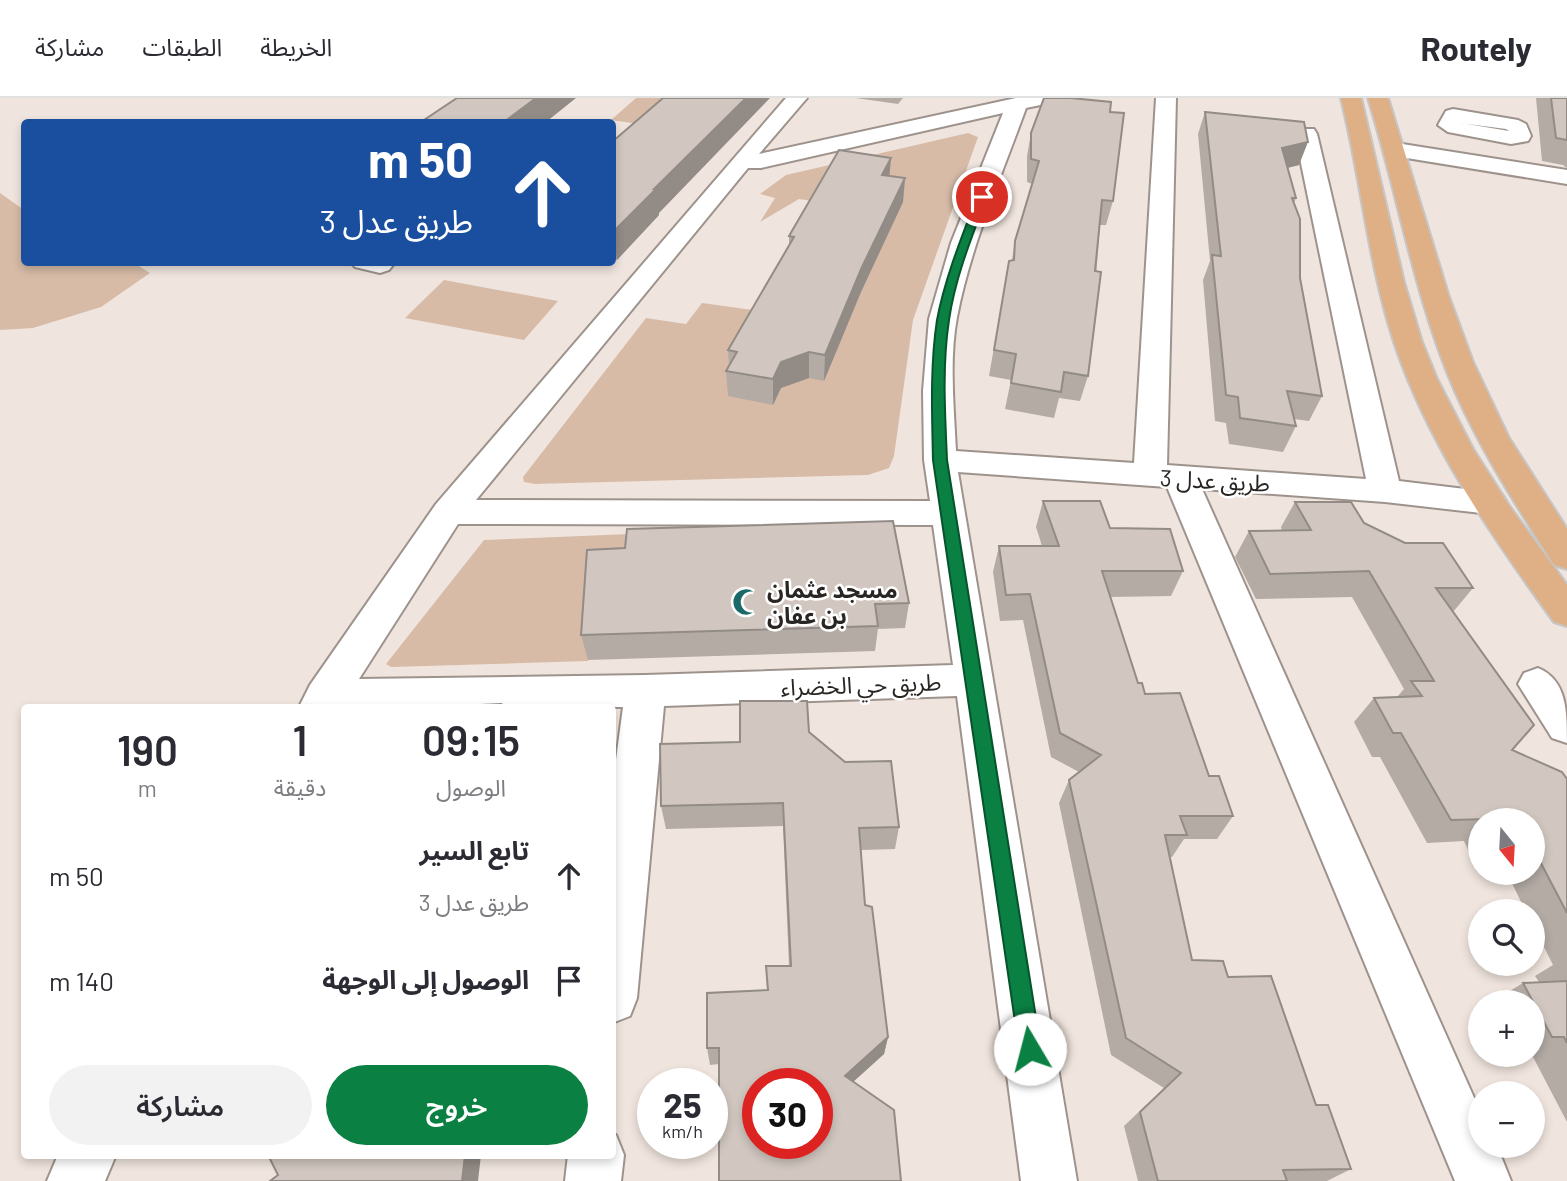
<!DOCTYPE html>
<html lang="ar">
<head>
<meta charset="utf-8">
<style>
	body { margin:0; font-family:Barlow,"Noto Sans Arabic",sans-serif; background:#f2f2f3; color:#2b2b33; direction:rtl; height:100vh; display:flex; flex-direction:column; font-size:26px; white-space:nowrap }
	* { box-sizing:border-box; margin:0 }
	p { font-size:23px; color:#7c7c81 }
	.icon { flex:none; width:38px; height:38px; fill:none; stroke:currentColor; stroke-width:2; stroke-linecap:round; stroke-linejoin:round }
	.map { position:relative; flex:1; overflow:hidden; direction:ltr }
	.drawer { position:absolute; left:21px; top:606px; width:595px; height:455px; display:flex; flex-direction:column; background:#fff; border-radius:7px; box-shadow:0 4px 10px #0003; direction:rtl }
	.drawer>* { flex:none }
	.hud { position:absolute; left:21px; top:21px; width:595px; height:147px; border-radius:7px; box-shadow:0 4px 10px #0003; direction:rtl; background:#1a4fa0; color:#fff; overflow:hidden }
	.needle { width:46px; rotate:162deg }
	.fabs { position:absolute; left:1468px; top:710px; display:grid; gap:14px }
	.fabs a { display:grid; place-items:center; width:77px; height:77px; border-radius:50%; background:#fff; box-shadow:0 4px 10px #0003; font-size:35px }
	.speed { position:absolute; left:637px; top:970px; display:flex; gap:14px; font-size:35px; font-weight:700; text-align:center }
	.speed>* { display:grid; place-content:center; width:91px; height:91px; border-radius:50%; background:#fff; box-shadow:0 4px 10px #0003; line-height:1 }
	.speed small { font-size:18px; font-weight:400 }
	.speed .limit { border:10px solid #d22; background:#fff; color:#111 }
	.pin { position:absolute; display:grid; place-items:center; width:60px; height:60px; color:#fff; margin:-30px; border:4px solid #fff; border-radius:50%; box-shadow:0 2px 7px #0007 }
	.me { position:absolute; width:77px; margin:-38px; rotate:352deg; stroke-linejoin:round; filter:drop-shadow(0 0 5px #0008) }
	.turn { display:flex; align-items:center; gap:24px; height:147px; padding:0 28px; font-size:32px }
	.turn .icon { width:91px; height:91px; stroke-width:2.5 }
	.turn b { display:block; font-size:49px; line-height:60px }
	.eta { display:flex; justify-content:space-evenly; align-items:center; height:119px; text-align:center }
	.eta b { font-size:42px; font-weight:600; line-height:49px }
	.primary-button { display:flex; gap:14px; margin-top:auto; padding:14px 28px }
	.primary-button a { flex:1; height:80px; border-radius:42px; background:#0b8043; color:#fff; font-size:28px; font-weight:600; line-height:80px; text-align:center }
	.primary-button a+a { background:#f2f2f3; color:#2b2b33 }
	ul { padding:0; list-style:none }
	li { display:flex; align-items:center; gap:21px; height:105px; padding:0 28px }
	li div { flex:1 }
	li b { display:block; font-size:26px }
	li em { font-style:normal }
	header { display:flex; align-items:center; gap:42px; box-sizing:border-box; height:98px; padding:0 35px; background:#fff; border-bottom:2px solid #e1e1e2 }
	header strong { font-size:33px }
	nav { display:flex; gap:38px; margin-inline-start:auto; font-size:24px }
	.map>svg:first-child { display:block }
</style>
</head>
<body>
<header>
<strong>Routely</strong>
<nav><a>الخريطة</a><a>الطبقات</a><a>مشاركة</a></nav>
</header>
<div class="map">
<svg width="1567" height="1083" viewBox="0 0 1567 1083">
	<rect width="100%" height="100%" fill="#f0e5de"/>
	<!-- green -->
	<path fill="#d7bba7" d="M636,0h31l-28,26 -28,-4z
		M968,35l10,4 -65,183 -19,136 -5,12 -21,7 -333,9 -11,-2 -1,-5 123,-159 40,6 16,-21 58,8 99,-103 -60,-9 -39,23 15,-24 -15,-4 26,-19z
		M0,95l24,17v52l110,1 16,10 -49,34 -68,21 -33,2z
		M444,182l114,21 -34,39 -119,-22z
		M630,436l-8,28 -29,14 -5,85 -197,6 -5,-3 98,-124z"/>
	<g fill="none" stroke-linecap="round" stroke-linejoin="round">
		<defs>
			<path id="minor" d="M786,0h21l-48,56 257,-56h42l-3,4 -29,6c-25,69 -55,137 -69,209 -8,43 -3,90 -1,134l178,12 22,-365h20l-9,367 199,14 -71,-345 3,-5h16l3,5 82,347 91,11 12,3 5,8 -5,8 -12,3 -105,-12 -183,-13 278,622v35h17l14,35h-56l-288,-694 -209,-15 119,709h-56l-64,-485 -293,10 -27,292 -7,18 -18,7v-233l11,-83h-324l11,-22 126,-181zM1003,15l-52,130 -22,76 -6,72 1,69 6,41 -454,-1 272,-332h13zM458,426l475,1 20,140 -308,10 -286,4z
				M1453,11l65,11 8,4 5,12 -3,5 -17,3 -63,-12 -10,-7 8,-14zM1460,25l46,6 3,2 -48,-8z
				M1396,45l171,27v14l-179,-29 -3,-5 3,-5z
				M351,164h40l2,3 -4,5 -9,3 -25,-6z
				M1538,570c29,12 29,43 29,75l-15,-5 -34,-54 6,-11z
				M612,1036l4,1 8,20 -3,26h-56l3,-26h44z
				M58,1057h58l-11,26h-58z"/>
			<path id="major" d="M1341,0h20l43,184 18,60 15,37 36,70 37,58 57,78v41l-13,-4c-63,-87 -126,-178 -160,-280 -26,-79 -33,-164 -53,-244z
				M1368,0h20l61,199 24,65 36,76 58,91v40l-13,-4c-36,-57 -73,-114 -100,-176 -40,-93 -56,-195 -86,-291z"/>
		</defs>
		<!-- minor casing -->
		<use href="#minor" stroke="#9d938c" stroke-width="4"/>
		<!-- major casing -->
		<use href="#major" stroke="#c7c6c6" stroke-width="4"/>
		<!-- minor -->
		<use href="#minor" fill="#fff" fill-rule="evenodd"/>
		<!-- major -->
		<use href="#major" fill="#dfaf86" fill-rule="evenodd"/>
	</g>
	<!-- wall -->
	<path fill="#b4aba5" d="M856,0h47l-5,6z
		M1536,0h31v70l-4,-3 -21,-4z
		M1110,14l3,89 -7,24h-6l-12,151 -8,25 -21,-3 -5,20 -49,-9 6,-29 -22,-4 20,-115 3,-1 3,-19 17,-57 -5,-2v-26l4,-23z
		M1205,14l94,53 -11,3 8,30 -2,5 6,75 22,118 -13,25 -15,-2 2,7 -13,26 -54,-8 -3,-21 -11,-2 -12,-141 7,-19 -12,-127z
		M612,44l47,71v2l-42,45 -5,-1z
		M890,78l15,2 -2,24 -42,90 -37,89 -15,-3 -28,10 -8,17 -45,-9 -2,-25 3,-5 -1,-16 61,-105v-9z
		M1043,403l67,27 73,43 -12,25 -61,1 28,86 7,11 64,82 24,40 -16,23h-33l-12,18h-2l22,103 36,17 88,128 35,64 -24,12h-189l-14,-55 40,-38 -53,-33 -52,-252 10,-23 10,-8 -28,-15 -28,-137 -23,1 -7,-49 6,-26h43l-6,-19z
		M1295,404l69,21 109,65 -20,24 59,138 55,29v343l-35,-67h1v-52h-40v-2l30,-18 16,-1 -4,-6 18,-11 -20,-40v-13h-7l-19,-39h26v-52h-53v33h-10l-6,-13 -37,2 -47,-86h-8l-18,-35 20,-24 23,-1 7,-8 -52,-92 -96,2 -21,-42 14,-26h33l-1,-4z
		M587,452l322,53 -4,25 -27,1 -3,22 -287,9 -7,-25z
		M809,634l90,95 -4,22 -34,1 4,55 23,132 -4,17 -30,27 -135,-17 -9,1 -3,-17 60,-58 -1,-24h23l-6,-140 -117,3 -5,-23 79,-64z"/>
	<!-- shaded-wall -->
	<path fill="#928b86" d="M536,0h40l-30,24h-42z
		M746,0h24l-111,115v2l-42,45 -4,-27 41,-44z
		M1308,44l-9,23 -26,6 9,-23z
		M891,60l-2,23 -7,-6z
		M905,80l-2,24 -42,90 -37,89 1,-26 37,-88z
		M809,254v26l-28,10 -8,17v-26l8,-17z
		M888,939l-4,17 -41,37 2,-15z
		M465,1057h16l-3,26h-16z"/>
	<!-- building -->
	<path fill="#d1c7c0" stroke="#928b86" stroke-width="2" fill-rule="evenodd" d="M457,0h79l-32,24h-83z
		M663,0h83l-92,91h2l-44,44v-91z
		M1044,0h27l40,4 -1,10 14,1 -11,88 -11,-1 -7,71 6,1 -13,104 -24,-4 -3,20 -50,-9 5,-29 -22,-4 15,-89 5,-1 1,-19 24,-80 -8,-2v-26z
		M1551,0h16v42l-11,-2z
		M1205,14l99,10 4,20 -26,6 14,50h-4l8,21v59l22,118 -35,-5 9,35 -56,-8 -2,-21 -12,-2 -14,-140 9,1z
		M839,52l52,8 -9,17 23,3 -43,89 -37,88 -16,-3 -28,10 -8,17 -47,-8 11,-19 -9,-2 66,-113 -5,-1z
		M1043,403h57l10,27 60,1 13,42h-81l36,112h4l3,11 35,-1 29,83h10l14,40h-53l7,19h-22l27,125 31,1 5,16 43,-1 45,129h12l23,64 -68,1 4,11h-129l-18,-69 41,-39 -55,-35 -57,-258 32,-25 -41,-22 -30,-139 -24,1 -7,-49h60z
		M1295,404h56l13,21 41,20h38l30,45h-37l98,137 -22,25 50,22 5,7v134l-34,-65v-27h-43l-1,-2 -38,1 -50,-87h-8l-19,-35 48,-2 -11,-15h23l-65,-110 -99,3 -21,-43 62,-1z
		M893,423l16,82 -34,1 3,22 -297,9 6,-85 38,-2 2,-19z
		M740,603h67l2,31 36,30 46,-1 8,66 -40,1 6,77 7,2 16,130 -43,39 49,34 7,71h-182v-133h-12v-55l61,-3 -2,-24h25l-8,-163 -122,3 -1,-62 80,-2zM758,985h59v60h-59z
		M501,606l-1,3h-64z
		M1567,883v62l-3,-6h-12l-29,-54z
		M270,1057h195l-3,26h-192l8,-6 -9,-18z"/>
	<!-- route -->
	<path fill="#0b8043" stroke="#07532c" stroke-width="2" d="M982,96l5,3c-15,39 -32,81 -38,123 -7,46 -4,93 -2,140l94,589 -3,8 -8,3 -8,-3 -3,-8 -86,-589c-1,-47 -3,-94 4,-140 8,-42 25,-84 40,-123z"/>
	<!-- icons -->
	<defs>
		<symbol id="mosque-bare" viewBox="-9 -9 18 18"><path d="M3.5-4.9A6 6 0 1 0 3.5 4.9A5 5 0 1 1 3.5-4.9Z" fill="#1c696a" stroke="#fff" stroke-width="2.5" paint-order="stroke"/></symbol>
	</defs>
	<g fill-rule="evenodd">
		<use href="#mosque-bare" x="727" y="485" width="38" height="38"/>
	</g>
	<g text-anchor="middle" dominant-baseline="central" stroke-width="5" stroke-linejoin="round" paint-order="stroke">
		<!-- street labels -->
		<g font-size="23" fill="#292523" stroke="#fff">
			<text transform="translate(1215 382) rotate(3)">طريق عدل 3</text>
			<text transform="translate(861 586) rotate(-2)">طريق حي الخضراء</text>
		</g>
		<!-- poi labels -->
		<g font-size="23" font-weight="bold" fill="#292523" stroke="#fff" text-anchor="start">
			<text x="767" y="491">مسجد عثمان<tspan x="767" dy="26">بن عفان</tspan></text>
		</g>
	</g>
</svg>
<div class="fabs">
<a><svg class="needle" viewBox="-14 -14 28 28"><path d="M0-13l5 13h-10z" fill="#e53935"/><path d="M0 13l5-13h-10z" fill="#7c7c81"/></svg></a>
<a><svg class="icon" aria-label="search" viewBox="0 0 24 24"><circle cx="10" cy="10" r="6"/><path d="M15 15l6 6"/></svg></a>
<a>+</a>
<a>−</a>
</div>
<div class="speed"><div>25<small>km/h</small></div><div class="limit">30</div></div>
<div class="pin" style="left:982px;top:99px;background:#d93025"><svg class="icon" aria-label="arrive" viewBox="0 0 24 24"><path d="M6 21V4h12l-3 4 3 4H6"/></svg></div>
<svg class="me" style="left:1030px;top:951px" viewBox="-20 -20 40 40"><circle r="19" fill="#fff"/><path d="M0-13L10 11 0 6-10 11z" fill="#0b8043"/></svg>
<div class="hud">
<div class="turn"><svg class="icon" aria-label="ahead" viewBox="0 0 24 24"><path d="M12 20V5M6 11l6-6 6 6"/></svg><div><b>50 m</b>طريق عدل 3</div></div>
</div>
<section class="drawer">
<div class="eta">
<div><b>09:15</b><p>الوصول</p></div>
<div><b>1</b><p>دقيقة</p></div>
<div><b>190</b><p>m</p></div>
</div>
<ul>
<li><svg class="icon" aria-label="ahead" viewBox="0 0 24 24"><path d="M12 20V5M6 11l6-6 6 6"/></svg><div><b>تابع السير</b><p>طريق عدل 3</p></div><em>50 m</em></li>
<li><svg class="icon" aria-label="arrive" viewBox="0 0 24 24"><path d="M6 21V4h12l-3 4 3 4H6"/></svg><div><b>الوصول إلى الوجهة</b></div><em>140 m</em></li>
</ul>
<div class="primary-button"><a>خروج</a><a>مشاركة</a></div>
</section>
</div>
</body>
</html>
